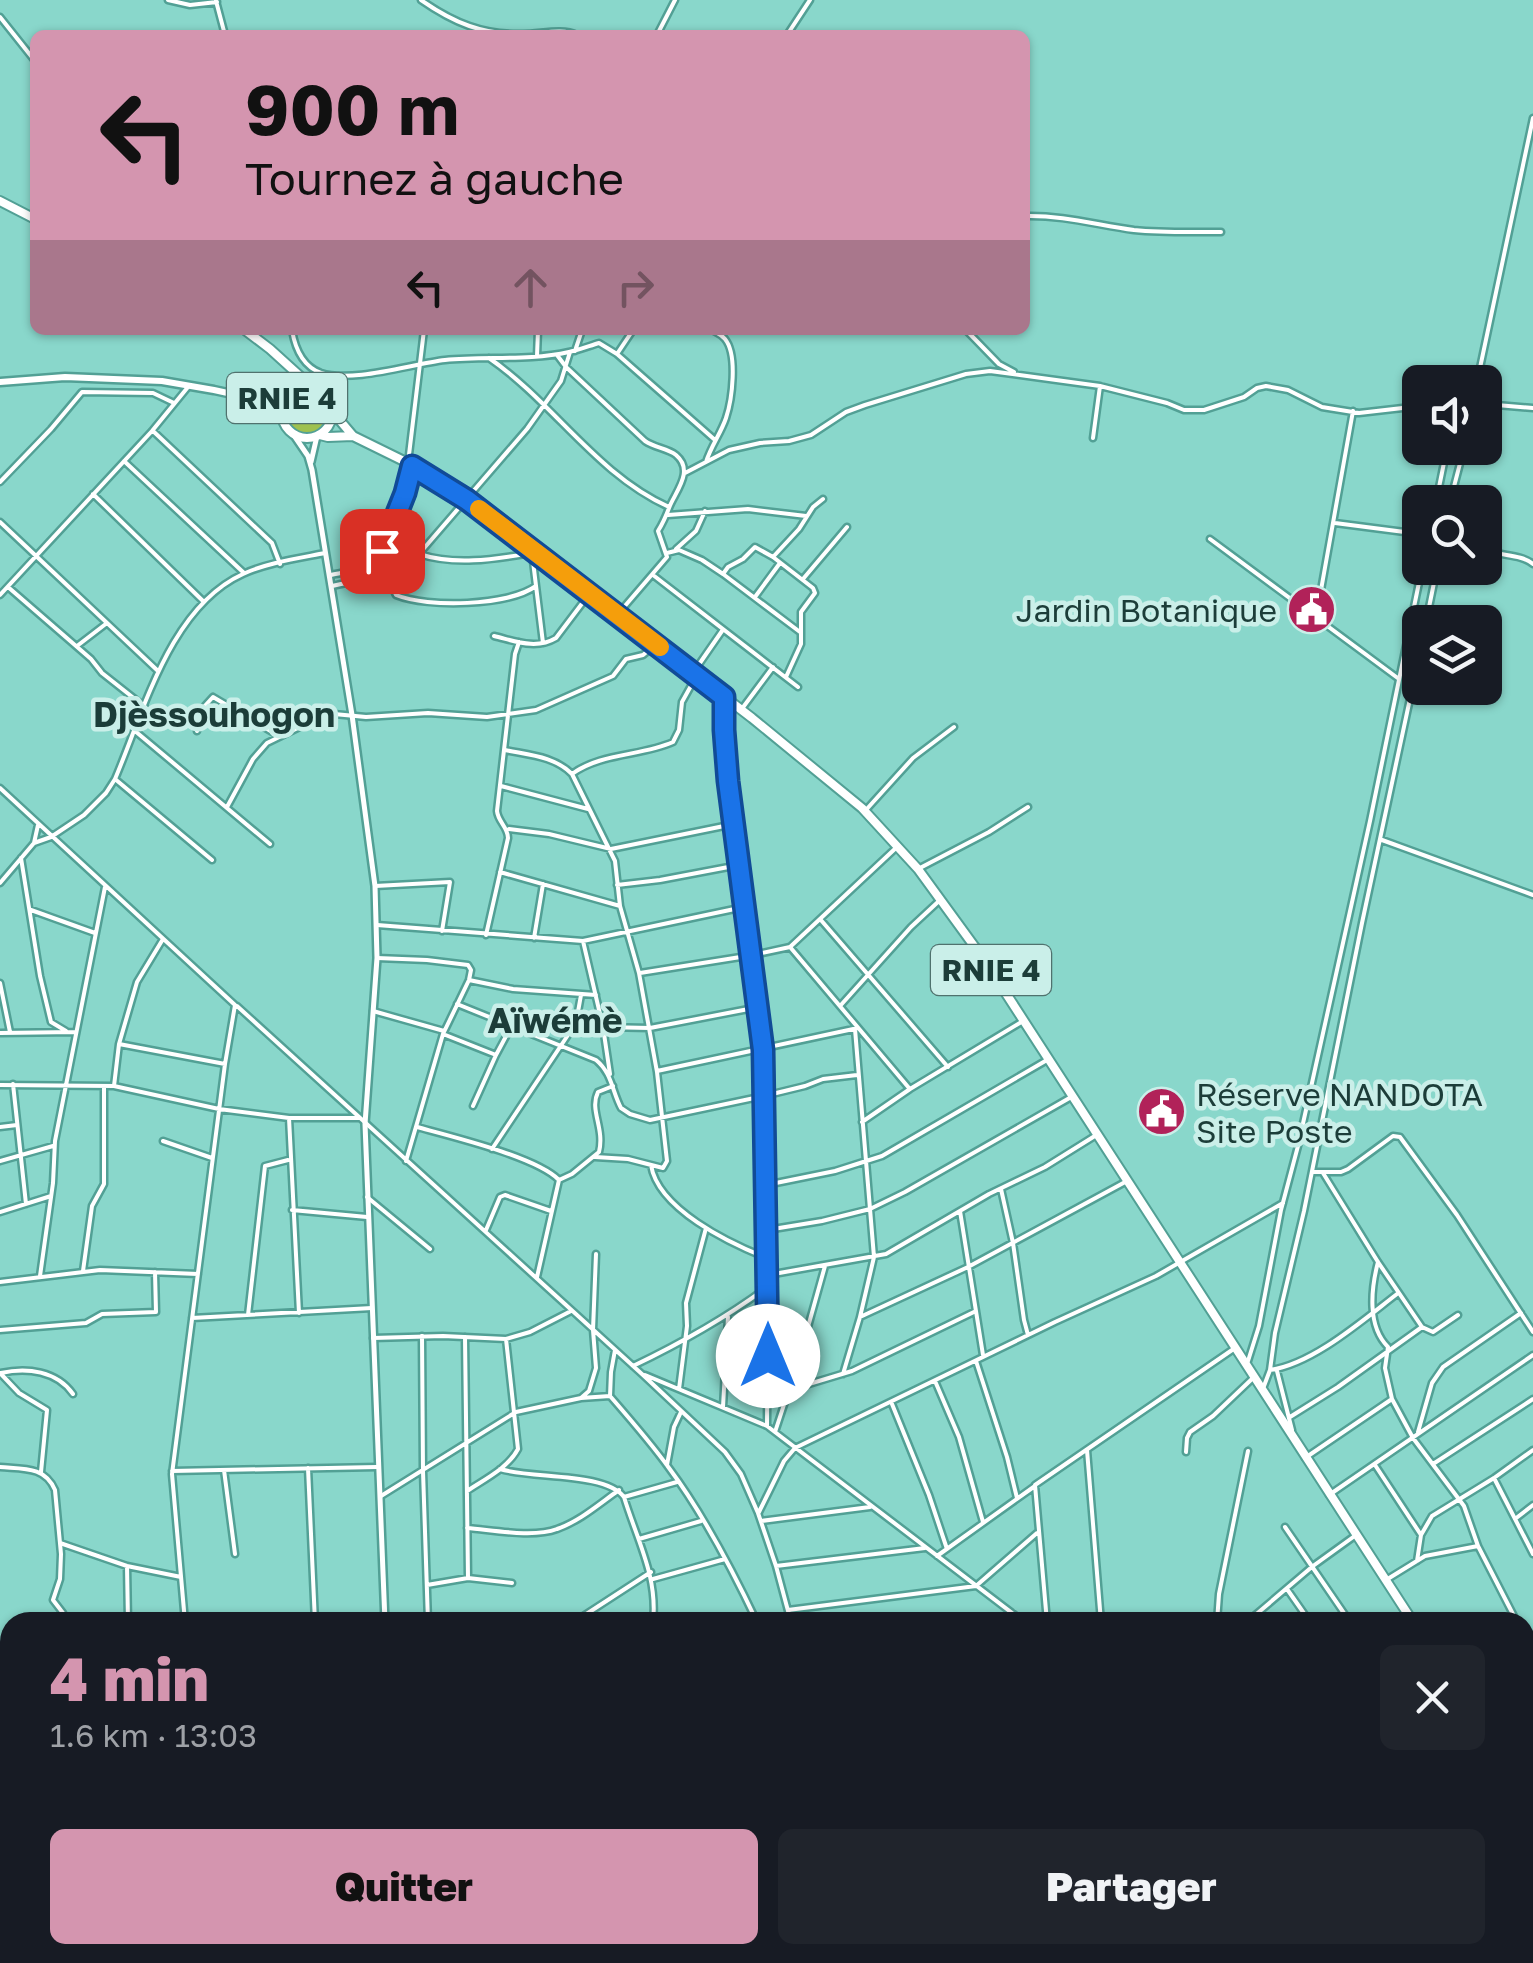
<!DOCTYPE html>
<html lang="fr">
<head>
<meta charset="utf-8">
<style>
	body { margin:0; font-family:"Golos Text",sans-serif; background:#20242c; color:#f1f3f6; height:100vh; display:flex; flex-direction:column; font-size:38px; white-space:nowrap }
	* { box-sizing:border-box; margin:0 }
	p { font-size:32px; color:#9ea1a6 }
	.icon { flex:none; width:55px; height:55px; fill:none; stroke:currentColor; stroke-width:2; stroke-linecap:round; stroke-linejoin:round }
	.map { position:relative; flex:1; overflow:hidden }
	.panel { position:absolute; left:0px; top:1612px; width:1535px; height:352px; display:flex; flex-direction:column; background:#171b24; border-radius:30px 30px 0 0; box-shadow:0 2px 8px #0004 }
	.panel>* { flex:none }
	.hud { position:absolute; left:30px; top:30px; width:1000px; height:305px; border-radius:15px; box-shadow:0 2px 8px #0004; background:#d495af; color:#111; overflow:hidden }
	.buttons { position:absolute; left:1402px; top:365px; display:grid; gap:20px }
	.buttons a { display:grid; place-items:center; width:100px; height:100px; border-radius:15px; background:#171b24; box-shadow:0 2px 8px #0004; font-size:50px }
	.pin { position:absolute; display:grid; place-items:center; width:85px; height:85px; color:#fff; margin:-42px; border-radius:20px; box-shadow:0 5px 15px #0006 }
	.me { position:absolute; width:110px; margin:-55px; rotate:0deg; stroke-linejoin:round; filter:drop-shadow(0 0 8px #0008) }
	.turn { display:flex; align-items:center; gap:35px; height:210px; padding:0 50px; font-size:45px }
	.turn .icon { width:130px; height:130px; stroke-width:2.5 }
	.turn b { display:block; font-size:70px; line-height:85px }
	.lanes { display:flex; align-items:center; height:95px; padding:0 50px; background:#0003; justify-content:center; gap:50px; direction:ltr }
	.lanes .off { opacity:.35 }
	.round { display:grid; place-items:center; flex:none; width:105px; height:105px; border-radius:15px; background:#20242c }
	.head { display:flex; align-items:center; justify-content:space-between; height:170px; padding:0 50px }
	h1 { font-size:60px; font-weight:800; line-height:75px; color:#d495af }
	.button { display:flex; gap:20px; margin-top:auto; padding:20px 50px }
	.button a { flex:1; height:115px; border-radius:15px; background:#d495af; color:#111; font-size:40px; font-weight:800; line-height:115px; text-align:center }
	.button a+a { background:#20242c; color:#f1f3f6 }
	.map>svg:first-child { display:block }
</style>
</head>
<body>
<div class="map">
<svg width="1533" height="1963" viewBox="0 0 1533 1963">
	<rect width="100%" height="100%" fill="#89d7cb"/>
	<!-- green -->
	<path fill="#9ec14f" d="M286 413a20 20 0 1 1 40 0a20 20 0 1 1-40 0Z"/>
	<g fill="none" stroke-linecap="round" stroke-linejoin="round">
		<defs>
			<path id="minor" d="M168,0l22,5 27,-3
				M421,0c33,23 62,35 102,34 18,0 39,-6 54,1
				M216,1l9,34
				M0,17l35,44
				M657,35l18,-35
				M787,35l23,-35
				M1025,216c38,-1 72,9 109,14 29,3 58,2 87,2
				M292,330c3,18 10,36 29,43 32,10 90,-9 124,-13 41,-4 84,1 124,-8 10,-2 20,-6 30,-9l18,11 98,86
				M966,330l33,34 15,8
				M575,351l7,-21
				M617,354l16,-24
				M557,355l9,12 79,74c10,7 22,7 31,14 19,16 -1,37 -7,53 -3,8 -6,15 -11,23l9,26 -49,57
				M537,356l1,-26
				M489,358c65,45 107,116 180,149
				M1477,382l56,-264
				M1485,404l48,4
				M153,431l119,112 8,21
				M1093,438l7,-52
				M124,461l120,112
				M706,462c5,-16 15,-29 20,-44 6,-18 12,-63 -1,-79 -4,-5 -8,-6 -13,-9
				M408,463l16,-133
				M685,473l44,-23 31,-7 29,-2 22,-6 35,-23 19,-7 101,-31 24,-3 110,15 67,17 17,7h20l40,-13 13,-9 9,-2 22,4 34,17 37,6 61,-7
				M0,482l51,-53 31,-37 71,1 21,10
				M93,494l111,108
				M1436,502l11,-54
				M1450,502l14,-54
				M668,515l80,-6 58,7
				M0,522l158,149
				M1335,523l85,11
				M1210,539l189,140
				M676,549l20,-18 9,-20
				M1485,549c15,8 34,4 48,15
				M532,553l11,90
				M667,553l12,-3 23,10 21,14 77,58
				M419,554c37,12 76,5 113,-1
				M773,557l26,-28 14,-22 10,-8
				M723,574l5,-7 15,-8 12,-12 18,10 40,31 2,5 -14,19v32l-15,33
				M331,575c12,-3 28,-4 39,-11 19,-13 37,-76 42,-98
				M653,575l145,112
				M387,576l9,19c32,13 112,11 140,-9
				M803,579l44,-52
				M332,586c27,-6 60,-8 81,-25l114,-132 34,-48 9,-29
				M8,587l83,72 11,14 43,34
				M0,595l152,-164 36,-44
				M755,597l25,-34
				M1316,618l37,-207
				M1426,622l11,-54
				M494,636c21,5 42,14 62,2l34,-45
				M77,646l30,-23
				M693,673l29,-42
				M725,697l-1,32 4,52 25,174 10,95 5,225 -1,151
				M741,710l32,-43
				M135,731l135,113
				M197,731l5,-22 11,-12 66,39
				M505,750c24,5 49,6 67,24l43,87 5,45 19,67 18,99 10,89 -4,7 -35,-9 -33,-2
				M572,774c28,-21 70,-18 101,-32l6,-12 3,-28 15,-27
				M115,779l97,81
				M501,786l87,23
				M0,788l235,217 -10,59 -53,410 13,148
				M227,807l26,-48 14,-16 45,-22 22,-7 32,3 62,-4 59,4 49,-7 77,-34 13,-17 17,-4 13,-11
				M865,811l48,-53 41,-31
				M509,829l40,5 62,15 123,-25
				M1382,840l151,55
				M34,843l4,-18
				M21,858l19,118 11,46 15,9
				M918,869l71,-37 39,-25
				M500,872l120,34
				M0,883l34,-40 17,-6 33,-22 22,-22 9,-14c29,-68 55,-172 128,-205 23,-11 57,-16 82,-21
				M617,885l43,-5 79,-15
				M375,886l75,-4 -8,49
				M31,910l64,23
				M820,919l128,148
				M377,925l206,16 161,-34
				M486,935l22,-97c0,-11 -10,-16 -11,-27l18,-157 4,-12
				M534,938l9,-54
				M583,941l20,86 7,47
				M790,947l119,141
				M377,958l50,2 41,5 3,5 -2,10 -26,54 -37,127
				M640,973l113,-18 37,-8 108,-101
				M469,980l44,9 83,6
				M0,983l10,49
				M457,1004l139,56c16,13 16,31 25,48l9,6 20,6 114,-24 41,-10 18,-7 34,-4
				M237,1006l406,369 82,77 16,22 17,39 18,53 15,56
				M840,1006l71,-79 28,-26
				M373,1011l71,20
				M603,1027l47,1 109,-21
				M0,1033l75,-1
				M443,1034l53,21 15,-28
				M119,1044l18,-62 26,-43
				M657,1071l201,-43
				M13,1084l13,120
				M0,1085l114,1 105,23 70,9h70
				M114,1086l5,-42 106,20
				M473,1106l23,-51
				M289,1118l10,195
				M862,1122l48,-33 113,-68
				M0,1127l17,-2
				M417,1127c33,9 120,30 142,53
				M163,1141l49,17
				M492,1149l84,-126 5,-28
				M0,1161l53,-15
				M651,1165c7,44 78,78 116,93
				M1313,1172h28l7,-3 45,-33 7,1 57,78 76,117
				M1323,1173l55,89 44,65 11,5 25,-17
				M559,1180l13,-6 27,-22c6,-24 -10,-42 -1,-60l15,-6
				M766,1185l69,-14 47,-15 165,-96
				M1001,1189l12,54 11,77 4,15
				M367,1197l63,52
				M292,1210l75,7
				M960,1211l23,144
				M0,1212l51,-16
				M486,1230l14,-33 5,-2 46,16
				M767,1230l55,-9 48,-12 35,-17 168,-96
				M1378,1262c-7,27 -11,64 10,85l-3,21 7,31 21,39 51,68 14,40 39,76
				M83,1271l9,-65 12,-22v-98
				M768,1275l118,-21 103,-60 56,-27 53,-33
				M40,1276l13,-93 2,-42 50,-254
				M537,1277l22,-97
				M0,1282l100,-12 98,4
				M248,1315l17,-149 23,-6
				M860,1317l108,-50 159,-86
				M192,1318l180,-10
				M0,1330l86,-7 16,-9 54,-2 -1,-40
				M422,1336l1,135 5,151
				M465,1337l3,241
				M373,1338l70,-2 63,3 24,-7 41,-21
				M615,1350l-4,22 -1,24c20,23 41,47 59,72 35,47 63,101 88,154
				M976,1361l31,96 10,41
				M1248,1361l11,-35 22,-116 17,-64 72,-325 52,-253
				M633,1366c48,-23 91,-47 133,-78
				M1270,1370c43,-6 93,-50 127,-76
				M1277,1371l15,59
				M0,1373l19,20 28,17 -6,62
				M1,1373c26,-6 56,-2 72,21
				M843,1374l17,-57 14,-60 -19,-228
				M645,1375l122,51 257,196
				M935,1381l24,56 24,85
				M1264,1386l6,-16 5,-37 29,-122 58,-288 58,-271
				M679,1389l8,-63 -1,-23 20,-75
				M789,1390l63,-19 124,-60
				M581,1398l8,-7 7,-23 -3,-38 3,-76
				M892,1404l37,91 18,54
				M723,1407l5,-90
				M1290,1417l48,-30 84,-60
				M775,1432l24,-73 26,-93
				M1418,1432l14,-49 11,-16 78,-54
				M1087,1450l14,172
				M1186,1452l1,-14 3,-6 23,-16 41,-39
				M1305,1458l87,-59
				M1433,1464l100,-65
				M667,1465l7,-38 7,-15
				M1375,1465l46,70
				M0,1467c23,2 45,-1 55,23l6,64 -1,25 -7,21 10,13 3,9
				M308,1468l7,154
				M500,1469c32,10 105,3 124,28 13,43 34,80 29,125
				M224,1470l11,84
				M172,1471l205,-4
				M1494,1478l39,76
				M467,1491c18,-12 41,-23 51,-42l-12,-110
				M1329,1495l204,-140
				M381,1496l135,-84 65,-14 29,-2
				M624,1497l53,-15
				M759,1512l25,-51 11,-13 260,-126 101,-46 127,-73
				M1515,1519l18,-14
				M761,1521l109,-14
				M1285,1527l65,95
				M467,1528c26,2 66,10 90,1 23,-8 42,-25 62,-39
				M639,1539l62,-18
				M60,1543l67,23 54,11
				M937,1556l98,-70
				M1417,1561l4,-26 11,-19 62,-38 39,-28
				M127,1566l1,56
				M776,1566l149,-18
				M653,1579l72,-20
				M1386,1580l39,-24 53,-10
				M427,1585l41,-7 44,5
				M1287,1589l23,33
				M788,1610l188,-24 61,-53
				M1492,1620l1,2
				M574,1622l77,-50
				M1006,1622l5,-10
				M1047,1622l-12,-137 200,-137
				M1217,1622l2,-28 29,-143
				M1247,1622l66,-56 43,-31
				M1525,1639l8,16
				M0,1810h10
				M1525,1826l8,-4
				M0,1935l10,-1
				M96,1955l1,8
				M134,1955l1,8
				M213,1955l1,8
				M279,1955l1,8
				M475,1955l1,8
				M561,1955l1,8
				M647,1955l1,8
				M732,1955l1,8
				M869,1955l2,8
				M975,1955l1,8
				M1227,1955l12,8
				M1328,1955l4,8
				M1105,1963l5,-8
				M1522,1963l11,-3"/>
			<path id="tertiary" d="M293,434l15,22 4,14 40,245 23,171 2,72 -12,166 20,498
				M311,462l6,-26
				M400,1955v8"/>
			<path id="secondary" d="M0,382l65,-5 97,4 52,9 41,9 28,19
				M256,399l35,-5"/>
			<path id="primary" d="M0,201l35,18
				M245,330l25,19 43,39
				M282 413a25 25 0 1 1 50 0a25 25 0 1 1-50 0Z
				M331,410l22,26 55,27 59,37 64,48 221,170 110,90 56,61 67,92 428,661
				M320,435l8,2 25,-1
				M1525,1796l8,16"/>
			<path id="trunk" d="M1525,1688l8,-6
				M1282,1963l5,-8
				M1289,1963l5,-8"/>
		</defs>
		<!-- minor casing -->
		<use href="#minor" stroke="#52a095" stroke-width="9"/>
		<!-- tertiary casing -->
		<use href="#tertiary" stroke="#52a095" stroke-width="10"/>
		<!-- secondary casing -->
		<use href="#secondary" stroke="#52a095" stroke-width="11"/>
		<!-- primary casing -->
		<use href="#primary" stroke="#52a095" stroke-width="12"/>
		<!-- trunk casing -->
		<use href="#trunk" stroke="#52a095" stroke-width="14"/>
		<!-- minor -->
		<use href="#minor" stroke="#fff" stroke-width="4"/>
		<!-- tertiary -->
		<use href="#tertiary" stroke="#fff" stroke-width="5"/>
		<!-- secondary -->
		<use href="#secondary" stroke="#fff" stroke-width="6"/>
		<!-- primary -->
		<use href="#primary" stroke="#fff" stroke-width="8"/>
		<!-- trunk -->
		<use href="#trunk" stroke="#fff" stroke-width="9"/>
	</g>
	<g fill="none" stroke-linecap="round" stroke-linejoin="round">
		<defs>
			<path id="route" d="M382,551l23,-58 7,-27 55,34 257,197v33l4,51 35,269 5,306"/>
		</defs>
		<!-- route casing -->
		<use href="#route" stroke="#114b97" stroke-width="25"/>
		<!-- route -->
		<use href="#route" stroke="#1a73e8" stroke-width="18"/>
		<!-- slow -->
		<path stroke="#f59e0b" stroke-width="18" d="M479,509l181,138"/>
	</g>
	<!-- icons -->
	<defs>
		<symbol id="civic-disc" viewBox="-11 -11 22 22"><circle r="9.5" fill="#b12259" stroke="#caefe9"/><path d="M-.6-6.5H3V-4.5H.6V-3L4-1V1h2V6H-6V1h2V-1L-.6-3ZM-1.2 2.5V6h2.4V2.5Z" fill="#fff"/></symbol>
	</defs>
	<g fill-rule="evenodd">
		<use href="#civic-disc" x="1284" y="582" width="55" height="55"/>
		<use href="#civic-disc" x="1134" y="1084" width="55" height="55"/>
	</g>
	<g text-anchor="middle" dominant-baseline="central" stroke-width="9" stroke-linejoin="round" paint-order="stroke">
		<!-- shield labels -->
		<g fill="#caefe9" stroke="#50726e" stroke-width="2.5">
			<rect x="227" y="373" width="120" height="50" rx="8"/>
			<rect x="931" y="945" width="120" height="50" rx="8"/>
		</g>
		<g font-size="30" font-weight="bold" fill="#1c3d39">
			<text x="287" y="398">RNIE 4</text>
			<text x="991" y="970">RNIE 4</text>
		</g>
		<!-- poi labels -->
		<g font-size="32" fill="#1c3d39" stroke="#caefe9" text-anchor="end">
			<text x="1277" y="610">Jardin Botanique</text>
			<text x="1196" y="1094" text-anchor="start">Réserve NANDOTA<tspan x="1196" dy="37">Site Poste</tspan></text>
		</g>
		<!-- neighbourhood labels -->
		<g font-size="35" font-weight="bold" fill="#1c3d39" stroke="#caefe9">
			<text x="214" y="714">Djèssouhogon</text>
			<text x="555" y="1020">Aïwémè</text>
		</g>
	</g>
</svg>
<div class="buttons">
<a><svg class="icon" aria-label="sound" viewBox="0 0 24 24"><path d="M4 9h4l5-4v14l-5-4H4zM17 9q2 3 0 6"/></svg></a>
<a><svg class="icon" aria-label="search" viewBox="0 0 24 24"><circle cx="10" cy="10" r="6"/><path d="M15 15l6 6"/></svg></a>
<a><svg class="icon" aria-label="layers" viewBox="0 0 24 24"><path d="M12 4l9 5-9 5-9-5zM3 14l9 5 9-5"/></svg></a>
</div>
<div class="pin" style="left:382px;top:551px;background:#d93025"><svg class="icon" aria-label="arrive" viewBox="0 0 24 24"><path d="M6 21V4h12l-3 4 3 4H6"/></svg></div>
<svg class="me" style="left:768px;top:1356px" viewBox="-20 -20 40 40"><circle r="19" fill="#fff"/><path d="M0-13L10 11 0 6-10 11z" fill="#1a73e8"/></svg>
<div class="hud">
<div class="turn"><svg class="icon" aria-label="left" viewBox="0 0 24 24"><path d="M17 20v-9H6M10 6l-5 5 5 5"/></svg><div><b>900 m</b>Tournez à gauche</div></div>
<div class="lanes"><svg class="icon" aria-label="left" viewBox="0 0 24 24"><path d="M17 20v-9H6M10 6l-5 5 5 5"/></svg><svg class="icon off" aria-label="ahead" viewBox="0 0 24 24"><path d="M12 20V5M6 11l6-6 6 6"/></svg><svg class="icon off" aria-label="right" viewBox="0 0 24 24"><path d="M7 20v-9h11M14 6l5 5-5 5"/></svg></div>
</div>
<section class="panel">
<div class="head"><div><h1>4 min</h1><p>1.6 km · 13:03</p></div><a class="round"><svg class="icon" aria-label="close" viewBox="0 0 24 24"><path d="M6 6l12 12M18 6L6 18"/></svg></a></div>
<div class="button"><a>Quitter</a><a>Partager</a></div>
</section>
</div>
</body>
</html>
